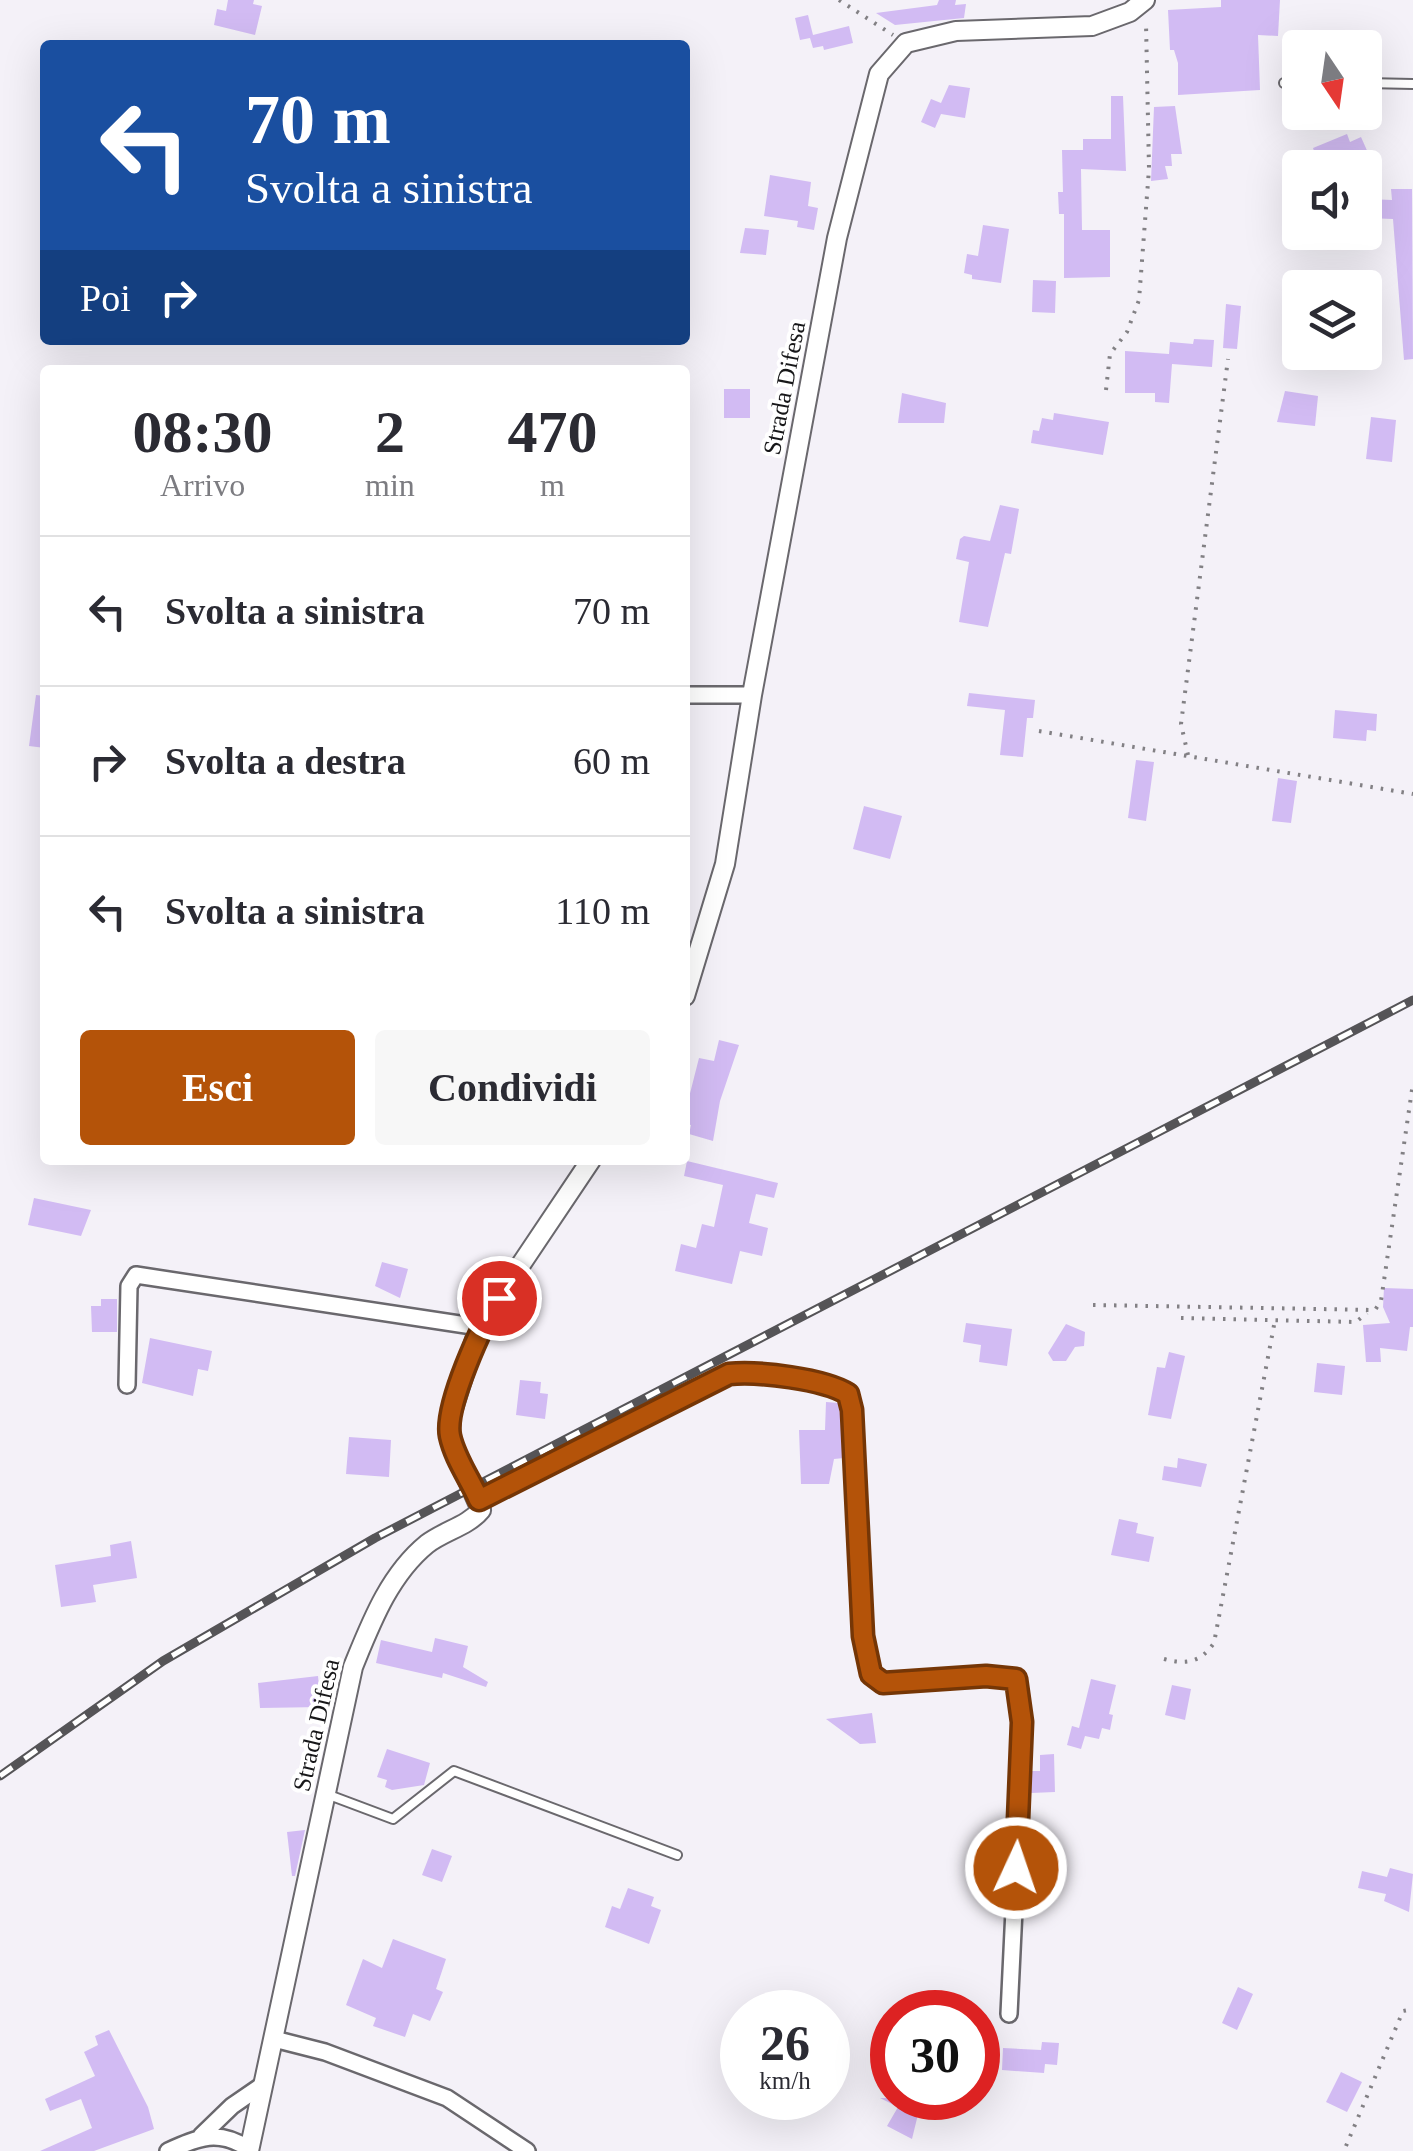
<!DOCTYPE html>
<html lang="it">
<head>
<meta charset="utf-8">
<style>
	body { margin:0; font-family:Georgia,serif; background:#f7f7f7; color:#2b2b33; height:100vh; display:flex; flex-direction:column; font-size:38px; white-space:nowrap }
	* { box-sizing:border-box; margin:0 }
	p { font-size:32px; color:#7c7c81 }
	.icon { flex:none; width:55px; height:55px; fill:none; stroke:currentColor; stroke-width:2; stroke-linecap:round; stroke-linejoin:round }
	.map { position:relative; flex:1; overflow:hidden }
	.details { position:absolute; left:40px; top:365px; width:650px; height:800px; display:flex; flex-direction:column; background:#fff; border-radius:10px; box-shadow:0 10px 40px #0002 }
	.details>* { flex:none }
	.top-card { position:absolute; left:40px; top:40px; width:650px; height:305px; border-radius:10px; box-shadow:0 10px 40px #0002; background:#1a4fa0; color:#fff; overflow:hidden }
	.needle { width:65px; rotate:167deg }
	.fabs { position:absolute; left:1282px; top:30px; display:grid; gap:20px }
	.fabs a { display:grid; place-items:center; width:100px; height:100px; border-radius:10px; background:#fff; box-shadow:0 10px 40px #0002; font-size:50px }
	.speed { position:absolute; left:720px; top:1990px; display:flex; gap:20px; font-size:50px; font-weight:700; text-align:center }
	.speed>* { display:grid; place-content:center; width:130px; height:130px; border-radius:50%; background:#fff; box-shadow:0 10px 40px #0002; line-height:1 }
	.speed small { font-size:25px; font-weight:400 }
	.speed .limit { border:15px solid #d22; background:#fff; color:#111 }
	.pin { position:absolute; display:grid; place-items:center; width:85px; height:85px; color:#fff; margin:-42px; border:5px solid #fff; border-radius:50%; box-shadow:0 2px 10px #0007 }
	.me { position:absolute; width:110px; margin:-55px; rotate:3deg; stroke-linejoin:round; filter:drop-shadow(0 0 8px #0008) }
	.turn { display:flex; align-items:center; gap:35px; height:210px; padding:0 40px; font-size:45px }
	.turn .icon { width:130px; height:130px; stroke-width:2.5 }
	.turn b { display:block; font-size:70px; line-height:85px }
	.then { display:flex; align-items:center; height:95px; padding:0 40px; background:#0003; gap:20px; font-size:38px }
	.eta { display:flex; justify-content:space-evenly; align-items:center; height:170px; text-align:center }
	.eta b { font-size:60px; font-weight:600; line-height:70px }
	.cta { display:flex; gap:20px; margin-top:auto; padding:20px 40px }
	.cta a { flex:1; height:115px; border-radius:10px; background:#b45309; color:#fff; font-size:40px; font-weight:600; line-height:115px; text-align:center }
	.cta a+a { background:#f7f7f7; color:#2b2b33 }
	ul { padding:0; list-style:none }
	li { display:flex; align-items:center; gap:30px; height:150px; padding:0 40px; border-top:2px solid #e1e1e2 }
	li div { flex:1 }
	li b { display:block; font-size:38px }
	li em { font-style:normal }
	.map>svg:first-child { display:block }
</style>
</head>
<body>
<div class="map">
<svg width="1413" height="2151" viewBox="0 0 1413 2151">
	<rect width="100%" height="100%" fill="#f4f1f8"/>
	<!-- building -->
	<path fill="#d2bbf3" d="M228,0h26l-1,4 9,2 -7,29 -41,-10 3,-16 9,2z
		M939,0h17l-1,5 11,-1 -2,14 -69,7 -19,-12 61,-8z
		M1221,0h59l-2,36 -20,-1 2,55 -82,5v-32l-4,-13h-4l-2,-40 53,-3z
		M808,15l5,20 36,-9 4,17 -29,7 -1,-4 -10,2 -3,-10 -10,2 -5,-22z
		M949,85l21,3 -5,30 -24,-4 -6,14 -14,-6 10,-23 10,4z
		M1111,96h12l3,75 -45,-2 1,61h28v47l-46,1v-64h-5l-1,-22h5l-1,-42h21v-11h28z
		M1175,106l7,48h-11l1,12h-7l3,13 -17,2 3,-74z
		M1347,134l3,8 11,-5 8,18 -12,4 2,5 -48,4 -4,-11 8,-3 -2,-6z
		M770,175l41,7 -3,24 10,2 -4,22 -17,-3 1,-6 -34,-5z
		M1391,189h21l1,170 -9,1 -11,-141 -26,-1 1,-19 24,1z
		M983,225l26,4 -8,54 -29,-4v-4l-8,-2 3,-19 11,2z
		M745,228l24,2 -3,25 -26,-2z
		M1033,280l23,1 -1,32 -23,-1z
		M1226,304l15,2 -4,43 -14,-1z
		M1194,339l20,1 -2,27 -40,-3 -3,39 -14,-1v-9h-30v-42l44,3 1,-12 23,2z
		M724,389h26v29h-26z
		M1285,391l33,5 -3,30 -38,-4z
		M902,393l44,10 -2,20h-46z
		M1054,413l55,9 -6,33 -72,-12 2,-13 6,1 3,-13 11,2z
		M1371,417l25,3 -4,42 -26,-3z
		M1000,505l19,4 -8,45 -6,-1 -17,74 -29,-5 10,-60 -13,-3 4,-20 4,-3 26,5z
		M969,693l66,7 -2,18h-6l-4,39 -23,-2 5,-45 -38,-4z
		M36,695l9,1v52l-16,-2z
		M1335,710l42,4 -1,17 -9,-1 -1,11 -33,-3z
		M1136,760l18,2 -8,59 -18,-3z
		M1278,778l19,3 -6,42 -19,-2z
		M864,806l38,10 -12,43 -37,-10z
		M719,1040l20,5 -19,56 -7,40 -24,-7 2,-9 -6,-1v-11l14,-55 15,3z
		M687,1161l91,22 -4,15 -18,-4 -7,29 19,5 -6,28 -22,-5 -8,33 -57,-13 6,-27 15,4 6,-24 12,3 9,-42 -39,-9z
		M34,1198l57,12 -10,26 -53,-11z
		M382,1262l26,7 -8,29 -25,-12z
		M1384,1288l29,1v38h-3l-3,24 -27,-3 1,14h-15l-3,-37 27,-2 -7,-16z
		M101,1299h16v33h-25l-1,-26h10z
		M966,1323l46,6 -5,37 -28,-4 2,-17 -18,-3z
		M1066,1324l19,8 -1,14 -9,1 -9,14h-13l-5,-8z
		M150,1338l62,13 -4,20 -10,-2 -5,27 -51,-13z
		M1169,1352l16,4 -14,63 -23,-4 9,-48 8,1z
		M1317,1363l28,3 -3,29 -28,-3z
		M520,1380l21,2 -1,11 8,1 -3,25 -29,-4z
		M826,1402l13,1 5,55 -10,1 -5,25h-28l-2,-54h26z
		M349,1437l42,3 -2,37 -43,-3z
		M1178,1458l29,6 -6,23 -39,-7 2,-14 13,2z
		M1119,1519l19,4 -2,10 18,4 -5,25 -38,-7z
		M131,1541l6,37 -44,7 3,17 -35,5 -6,-42 56,-9 -1,-11z
		M435,1638l33,8 -5,21 25,15 -2,5 -43,-14 -1,5 -66,-15 5,-23 51,12z
		M318,1676l3,31 -61,1 -2,-25z
		M1091,1679l25,6 -7,29 4,1 -3,15 -8,-2 -3,11 -14,-3 -4,13 -14,-4 5,-19 7,2z
		M1172,1685l19,4 -6,31 -20,-5z
		M872,1713l4,30 -16,1 -34,-25z
		M387,1749l43,14 -6,22 -32,5 -7,-3 2,-7 -10,-3z
		M1054,1754l1,38 -24,1 1,-22h8v-16z
		M305,1830l-10,46h-3l-5,-44z
		M432,1849l20,7 -10,26 -20,-7z
		M1390,1868l23,6 -4,38 -25,-11 2,-7 -28,-6 4,-17 25,6z
		M628,1888l26,9 -3,9 10,4 -12,34 -44,-17 7,-21 8,3z
		M393,1939l53,20 -10,30 7,3 -13,29 -17,-7 -8,23 -32,-11 3,-8 -30,-13 17,-46 19,9z
		M1238,1987l15,7 -16,36 -15,-7z
		M109,2030l39,77 6,22 -60,22h-54l52,-23 -11,-29 -31,12 -5,-12 50,-23 -11,-24 14,-7 -3,-9z
		M1042,2042l17,1 -2,22 -12,-1 -1,9 -42,-3 1,-22 38,2z
		M1341,2072l21,10 -15,30 -21,-10z
		M880,2098h42l-10,41 -25,-13 11,-19z"/>
	<g fill="none" stroke-linecap="round" stroke-linejoin="round">
		<defs>
			<path id="service" d="M1284,83h16
				M1365,83l48,1
				M329,1795l64,24 61,-48 223,84"/>
			<path id="minor" d="M685,695h67
				M127,1385l2,-99 7,-11 343,52
				M479,1500l250,-126c29,-3 94,5 119,20l5,17 10,225 8,38 12,9 122,-6 10,2 8,43 -14,292
				M274,2039l51,13 122,46 80,53
				M201,2136l31,-30 32,-22
				M168,2151c31,-14 51,-22 81,-2"/>
			<path id="tertiary" d="M685,996l40,-132 27,-169 85,-457 42,-164 27,-31 50,-12 136,-5 38,-14 15,-12
				M249,2151l104,-484c18,-44 36,-92 74,-123 17,-13 41,-18 54,-34l-26,-59 -5,-17 1,-19 28,-88 112,-167"/>
		</defs>
		<!-- service casing -->
		<use href="#service" stroke="#6a686d" stroke-width="12"/>
		<!-- minor casing -->
		<use href="#minor" stroke="#6a686d" stroke-width="20"/>
		<!-- tertiary casing -->
		<use href="#tertiary" stroke="#6a686d" stroke-width="22"/>
		<!-- path -->
		<path stroke="#828084" stroke-width="4" stroke-dasharray="2.5 8" stroke-linecap="butt" d="M839,0l54,35
			M1106,390l4,-36 17,-22 12,-32 10,-131 -3,-146
			M1039,731l374,63
			M1188,755l-7,-31 47,-365
			M1093,1305l282,5 6,-9 32,-218
			M1181,1318l175,4 11,-9
			M1164,1659c23,6 37,3 50,-16l61,-323
			M1346,2146l57,-135 10,-2"/>
		<!-- service -->
		<use href="#service" stroke="#fff" stroke-width="8"/>
		<!-- minor -->
		<use href="#minor" stroke="#fff" stroke-width="15"/>
		<!-- tertiary -->
		<use href="#tertiary" stroke="#fff" stroke-width="18"/>
		<defs>
			<path id="rail" d="M0,1776l163,-115 212,-123 1038,-538"/>
		</defs>
		<!-- rail casing -->
		<use href="#rail" stroke="#555457" stroke-width="9"/>
		<!-- rail -->
		<use href="#rail" stroke="#fff" stroke-width="5" stroke-dasharray="15" stroke-linecap="butt"/>
	</g>
	<g fill="none" stroke-linecap="round" stroke-linejoin="round">
		<defs>
			<path id="route" d="M499,1298c-17,26 -55,109 -49,138 5,23 20,43 29,64l250,-126c29,-3 95,5 119,20l4,16 11,226 8,38 12,9 103,-7 30,3 6,43 -6,146"/>
		</defs>
		<!-- route casing -->
		<use href="#route" stroke="#753606" stroke-width="25"/>
		<!-- route -->
		<use href="#route" stroke="#b45309" stroke-width="18"/>
	</g>
	<g text-anchor="middle" dominant-baseline="central" stroke-width="8" stroke-linejoin="round" paint-order="stroke">
		<!-- street labels -->
		<g font-size="25" fill="#171719" stroke="#fff">
			<text transform="translate(784 388) rotate(-79)">Strada Difesa</text>
			<text transform="translate(316 1725) rotate(-77)">Strada Difesa</text>
		</g>
	</g>
</svg>
<div class="fabs">
<a><svg class="needle" viewBox="-14 -14 28 28"><path d="M0-13l5 13h-10z" fill="#e53935"/><path d="M0 13l5-13h-10z" fill="#7c7c81"/></svg></a>
<a><svg class="icon" aria-label="sound" viewBox="0 0 24 24"><path d="M4 9h4l5-4v14l-5-4H4zM17 9q2 3 0 6"/></svg></a>
<a><svg class="icon" aria-label="layers" viewBox="0 0 24 24"><path d="M12 4l9 5-9 5-9-5zM3 14l9 5 9-5"/></svg></a>
</div>
<div class="speed"><div>26<small>km/h</small></div><div class="limit">30</div></div>
<div class="pin" style="left:499px;top:1298px;background:#d93025"><svg class="icon" aria-label="arrive" viewBox="0 0 24 24"><path d="M6 21V4h12l-3 4 3 4H6"/></svg></div>
<svg class="me" style="left:1016px;top:1868px" viewBox="-20 -20 40 40"><circle r="17" fill="#b45309" stroke="#fff" stroke-width="3"/><path d="M0-11L8 9 0 5-8 9z" fill="#fff"/></svg>
<div class="top-card">
<div class="turn"><svg class="icon" aria-label="left" viewBox="0 0 24 24"><path d="M17 20v-9H6M10 6l-5 5 5 5"/></svg><div><b>70 m</b>Svolta a sinistra</div></div>
<div class="then">Poi<svg class="icon" aria-label="right" viewBox="0 0 24 24"><path d="M7 20v-9h11M14 6l5 5-5 5"/></svg></div>
</div>
<section class="details">
<div class="eta">
<div><b>08:30</b><p>Arrivo</p></div>
<div><b>2</b><p>min</p></div>
<div><b>470</b><p>m</p></div>
</div>
<ul>
<li><svg class="icon" aria-label="left" viewBox="0 0 24 24"><path d="M17 20v-9H6M10 6l-5 5 5 5"/></svg><div><b>Svolta a sinistra</b></div><em>70 m</em></li>
<li><svg class="icon" aria-label="right" viewBox="0 0 24 24"><path d="M7 20v-9h11M14 6l5 5-5 5"/></svg><div><b>Svolta a destra</b></div><em>60 m</em></li>
<li><svg class="icon" aria-label="left" viewBox="0 0 24 24"><path d="M17 20v-9H6M10 6l-5 5 5 5"/></svg><div><b>Svolta a sinistra</b></div><em>110 m</em></li>
</ul>
<div class="cta"><a>Esci</a><a>Condividi</a></div>
</section>
</div>
</body>
</html>
